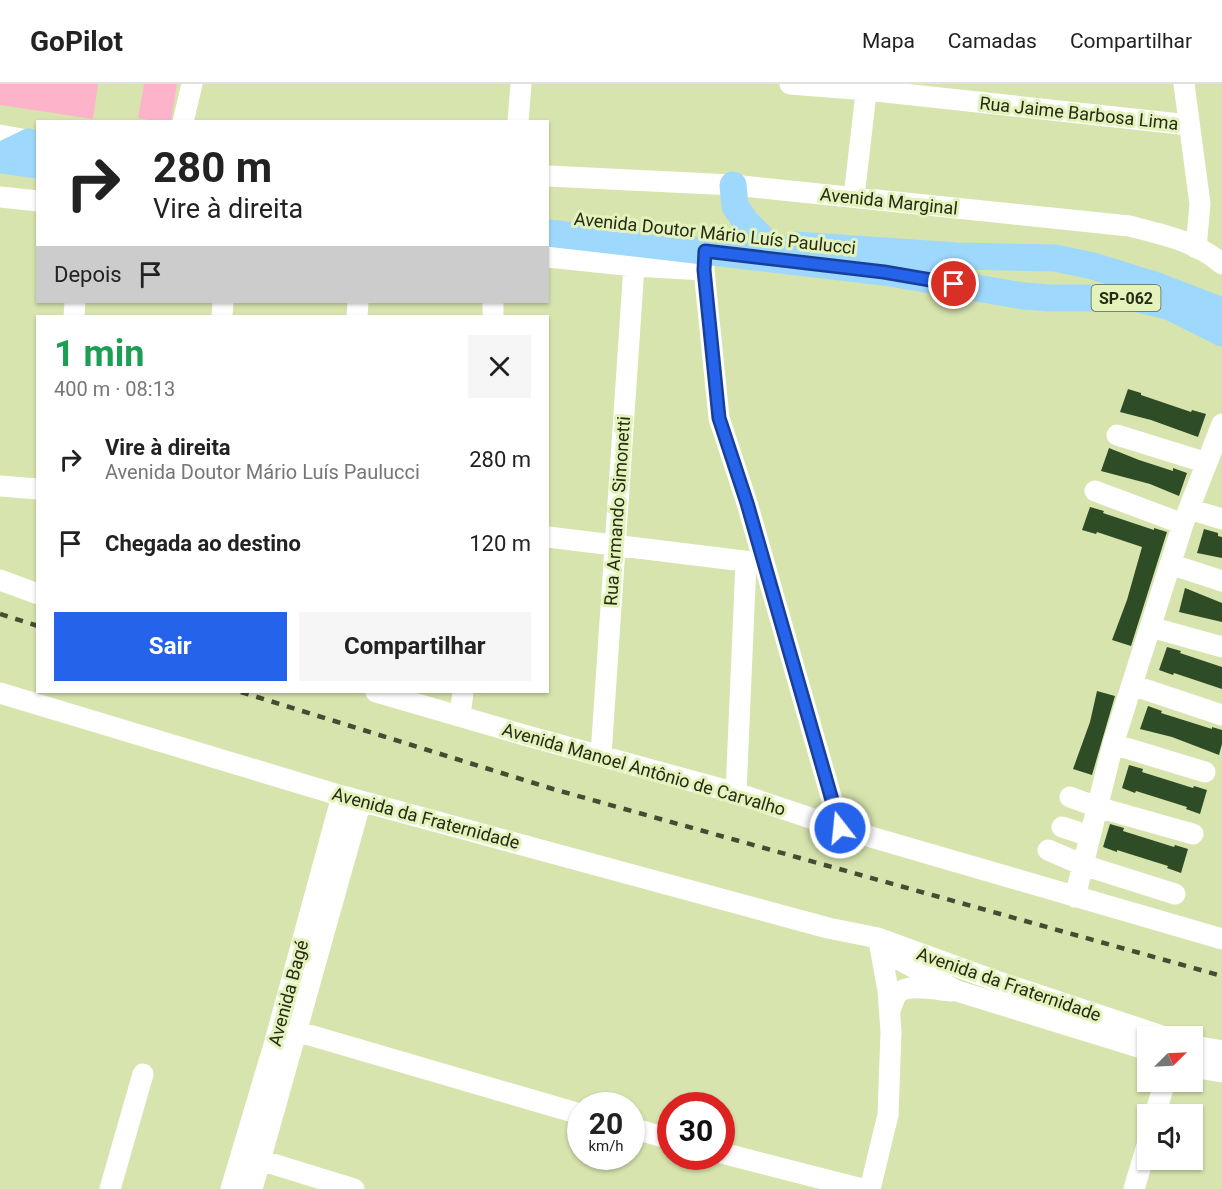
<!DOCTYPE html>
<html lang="pt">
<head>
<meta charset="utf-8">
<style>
	body { margin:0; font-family:Roboto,sans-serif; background:#f6f6f6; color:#222; height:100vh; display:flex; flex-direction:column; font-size:22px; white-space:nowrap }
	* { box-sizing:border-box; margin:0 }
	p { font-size:20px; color:#767676 }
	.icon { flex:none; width:33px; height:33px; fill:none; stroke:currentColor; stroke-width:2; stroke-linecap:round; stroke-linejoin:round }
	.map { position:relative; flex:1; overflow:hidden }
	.panel { position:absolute; left:36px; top:231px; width:513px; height:378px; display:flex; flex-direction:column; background:#fff; border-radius:0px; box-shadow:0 2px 4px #0004 }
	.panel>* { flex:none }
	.banner { position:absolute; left:36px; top:36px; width:513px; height:183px; border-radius:0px; box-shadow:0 2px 4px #0004; background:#fff; color:#222; overflow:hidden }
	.needle { width:39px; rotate:66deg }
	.buttons { position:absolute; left:1137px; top:942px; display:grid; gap:12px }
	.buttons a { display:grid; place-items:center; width:66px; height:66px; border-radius:0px; background:#fff; box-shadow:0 2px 4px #0004; font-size:30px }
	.speed { position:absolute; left:567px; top:1008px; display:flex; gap:12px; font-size:30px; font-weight:700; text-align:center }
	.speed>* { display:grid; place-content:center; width:78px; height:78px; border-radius:50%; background:#fff; box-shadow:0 2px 4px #0004; line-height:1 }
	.speed small { font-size:15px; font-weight:400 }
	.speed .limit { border:9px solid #d22; background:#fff; color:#111 }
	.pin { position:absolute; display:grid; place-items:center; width:51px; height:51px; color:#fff; margin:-26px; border:3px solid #fff; border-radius:50%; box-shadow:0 2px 6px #0007 }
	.me { position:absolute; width:66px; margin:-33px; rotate:344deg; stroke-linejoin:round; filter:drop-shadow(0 0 4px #0008) }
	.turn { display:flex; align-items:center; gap:21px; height:126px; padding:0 18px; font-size:27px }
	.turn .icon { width:78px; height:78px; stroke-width:2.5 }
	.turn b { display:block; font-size:42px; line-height:51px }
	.then { display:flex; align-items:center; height:57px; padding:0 18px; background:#0003; gap:12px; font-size:22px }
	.round { display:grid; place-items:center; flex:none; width:63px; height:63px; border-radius:0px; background:#f6f6f6 }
	.summary { display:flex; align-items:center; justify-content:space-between; height:102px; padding:0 18px }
	h1 { font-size:36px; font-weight:700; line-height:45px; color:#1e9e55 }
	.primary-button { display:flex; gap:12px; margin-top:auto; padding:12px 18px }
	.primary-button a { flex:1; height:69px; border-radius:0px; background:#2563eb; color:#fff; font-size:24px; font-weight:700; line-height:69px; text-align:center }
	.primary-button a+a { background:#f6f6f6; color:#222 }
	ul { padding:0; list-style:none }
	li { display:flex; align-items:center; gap:18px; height:84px; padding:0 18px }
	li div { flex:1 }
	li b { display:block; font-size:22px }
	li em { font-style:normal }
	header { display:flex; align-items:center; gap:36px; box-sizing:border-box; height:84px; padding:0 30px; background:#fff; border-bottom:2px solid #e0e0e0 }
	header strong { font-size:28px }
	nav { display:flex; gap:33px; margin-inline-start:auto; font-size:21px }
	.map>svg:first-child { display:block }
</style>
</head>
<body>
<header>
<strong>GoPilot</strong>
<nav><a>Mapa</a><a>Camadas</a><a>Compartilhar</a></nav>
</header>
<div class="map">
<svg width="1222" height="1105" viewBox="0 0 1222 1105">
	<rect width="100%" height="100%" fill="#d7e4ae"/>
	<!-- garden -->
	<path fill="#fdb4ca" d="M0,0h98l-5,35 -93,-14z
		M144,0h33l-6,37h-16l-17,-3z"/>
	<!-- building -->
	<path fill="#2e4d26" d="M1128,305l13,4v2l50,17 1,-2 14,4 -8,23 -47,-17 -31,-8z
		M1109,364l30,12 34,11v-3l14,5 -8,23 -29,-12 -49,-13z
		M1090,423l14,4 -1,2 51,17v-2l13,4 -36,114 -19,-6 15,-40 15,-53 -45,-15 -1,2 -14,-4z
		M1204,445l14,4v3l4,1v21l-25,-5z
		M1185,504l37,15v19l-43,-10z
		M1167,563l14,4 -1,2 42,14v22l-48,-16 -1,2 -14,-5z
		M1097,607l18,5 -23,79 -19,-6 17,-47z
		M1148,622l14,5 -1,2 51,16v-2l10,3v14l-3,11 -47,-18 -32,-8z
		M1129,681l14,4 -1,3 51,16 1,-2 13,4 -7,24 -14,-5 1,-2 -51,-16 -1,2 -13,-5z
		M1110,740l14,4 -1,3 51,16 1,-2 13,4 -7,24 -14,-5 1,-2 -51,-16v2l-14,-5z"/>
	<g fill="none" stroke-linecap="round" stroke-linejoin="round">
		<!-- minor -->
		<path stroke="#fff" stroke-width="21" d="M790,0l77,6 322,35
			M1184,0l16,120 -4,44
			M183,38l9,-38
			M518,38l3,-38
			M0,51l37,7
			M548,92l185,9 396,41c32,8 67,15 93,38
			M0,113l38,4
			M854,113l13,-113
			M705,167l-1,19 15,148 28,85 93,325
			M548,173l86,9 70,4
			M74,232l1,-14
			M222,232l1,-14
			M357,232l1,-14
			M493,232v-14
			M1117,351l90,28
			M0,402l38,3
			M1095,407l88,33
			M1189,425l33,10
			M548,453l212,26
			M1170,480l52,17
			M0,496l38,14
			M1150,543l72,20
			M1132,601l90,30
			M376,608l148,43 212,58 104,35 382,111
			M0,609l342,103 486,132 50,10 121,44 163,54
			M460,632l3,-24
			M1113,660l92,28
			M601,671l33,-489
			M736,709l10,-231
			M1070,713l27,10 96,27
			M1062,743l28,9
			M1048,766l35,15 92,29
			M1075,813l38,-153 70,-220 39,-100
			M889,870l68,37 191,59
			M890,927c2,-6 4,-14 8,-18 10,-10 40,-3 53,-2
			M282,943l298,87
			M1194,962l28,5
			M1192,983l30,5
			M1155,1030l10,-32
			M632,1044l38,11
			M722,1069l140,36
			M260,1076l94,29
			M110,1105l33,-115
			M231,1105l43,-144 68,-249
			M252,1105l109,-388
			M870,1105l18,-74 3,-83 -3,-42 -9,-49
			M1134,1105l14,-47"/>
		<!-- major -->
		<path stroke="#9ed8fc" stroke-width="27" d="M0,72l29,-14
			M0,76l38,5
			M733,101l2,21 11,16 20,20
			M548,149l336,39 139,24 26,2h85l34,8 54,27
			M796,161l161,11 98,2 38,8 67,21 62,24"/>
		<!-- rail -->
		<path stroke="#464c31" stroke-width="4.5" stroke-dasharray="8 8" stroke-linecap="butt" d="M0,530l38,12
			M241,608l312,97 669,187"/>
	</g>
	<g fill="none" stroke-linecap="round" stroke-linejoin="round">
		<defs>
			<path id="route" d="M840,744l-93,-325 -28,-85 -15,-148 1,-19 179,21 70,12"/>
		</defs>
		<!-- route casing -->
		<use href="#route" stroke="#184099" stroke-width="15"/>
		<!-- route -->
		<use href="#route" stroke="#2563eb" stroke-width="10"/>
	</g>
	<g text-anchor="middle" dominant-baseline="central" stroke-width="6" stroke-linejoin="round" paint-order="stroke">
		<!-- shield labels -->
		<rect fill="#e4f2bb" stroke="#606748" stroke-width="1.5" x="1091.5" y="201" width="69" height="26" rx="4.5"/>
		<g font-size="16" font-weight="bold" fill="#272b16">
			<text x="1126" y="214">SP-062</text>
		</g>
		<!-- street labels -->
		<g font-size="18" fill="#272b16" stroke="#e4f2bb">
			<text transform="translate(1079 29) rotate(6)">Rua Jaime Barbosa Lima</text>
			<text transform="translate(889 117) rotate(6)">Avenida Marginal</text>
			<text transform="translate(715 149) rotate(6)">Avenida Doutor Mário Luís Paulucci</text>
			<text transform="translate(617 427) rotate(-86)">Rua Armando Simonetti</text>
			<text transform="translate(644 685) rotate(16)">Avenida Manoel Antônio de Carvalho</text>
			<text transform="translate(426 734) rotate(15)">Avenida da Fraternidade</text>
			<text transform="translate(1009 900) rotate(19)">Avenida da Fraternidade</text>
			<text transform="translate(288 909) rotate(-75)">Avenida Bagé</text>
		</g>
	</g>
</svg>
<div class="buttons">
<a><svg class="needle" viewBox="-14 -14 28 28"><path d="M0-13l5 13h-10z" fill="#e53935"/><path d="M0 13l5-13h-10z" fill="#767676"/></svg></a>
<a><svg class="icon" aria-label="sound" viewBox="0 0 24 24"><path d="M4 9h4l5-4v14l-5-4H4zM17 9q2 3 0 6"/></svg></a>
</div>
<div class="speed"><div>20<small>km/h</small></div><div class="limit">30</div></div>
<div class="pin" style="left:954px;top:200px;background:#d93025"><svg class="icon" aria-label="arrive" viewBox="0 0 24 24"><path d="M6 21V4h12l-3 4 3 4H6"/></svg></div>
<svg class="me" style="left:840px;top:744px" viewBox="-20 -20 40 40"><circle r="17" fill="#2563eb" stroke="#fff" stroke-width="3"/><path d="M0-11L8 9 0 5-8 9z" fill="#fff"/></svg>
<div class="banner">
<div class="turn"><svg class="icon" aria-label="right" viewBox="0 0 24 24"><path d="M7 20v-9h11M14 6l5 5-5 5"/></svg><div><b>280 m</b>Vire à direita</div></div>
<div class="then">Depois<svg class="icon" aria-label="arrive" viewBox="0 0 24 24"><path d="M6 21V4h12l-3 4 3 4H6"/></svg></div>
</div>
<section class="panel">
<div class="summary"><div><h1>1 min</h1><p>400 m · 08:13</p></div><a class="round"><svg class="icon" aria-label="close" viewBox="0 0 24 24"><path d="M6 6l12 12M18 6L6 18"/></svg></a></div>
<ul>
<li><svg class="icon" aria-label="right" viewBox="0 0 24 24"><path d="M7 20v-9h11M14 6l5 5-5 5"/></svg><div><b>Vire à direita</b><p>Avenida Doutor Mário Luís Paulucci</p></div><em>280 m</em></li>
<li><svg class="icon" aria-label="arrive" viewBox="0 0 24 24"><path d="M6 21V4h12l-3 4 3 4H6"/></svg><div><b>Chegada ao destino</b></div><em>120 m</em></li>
</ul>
<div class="primary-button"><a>Sair</a><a>Compartilhar</a></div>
</section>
</div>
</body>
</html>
